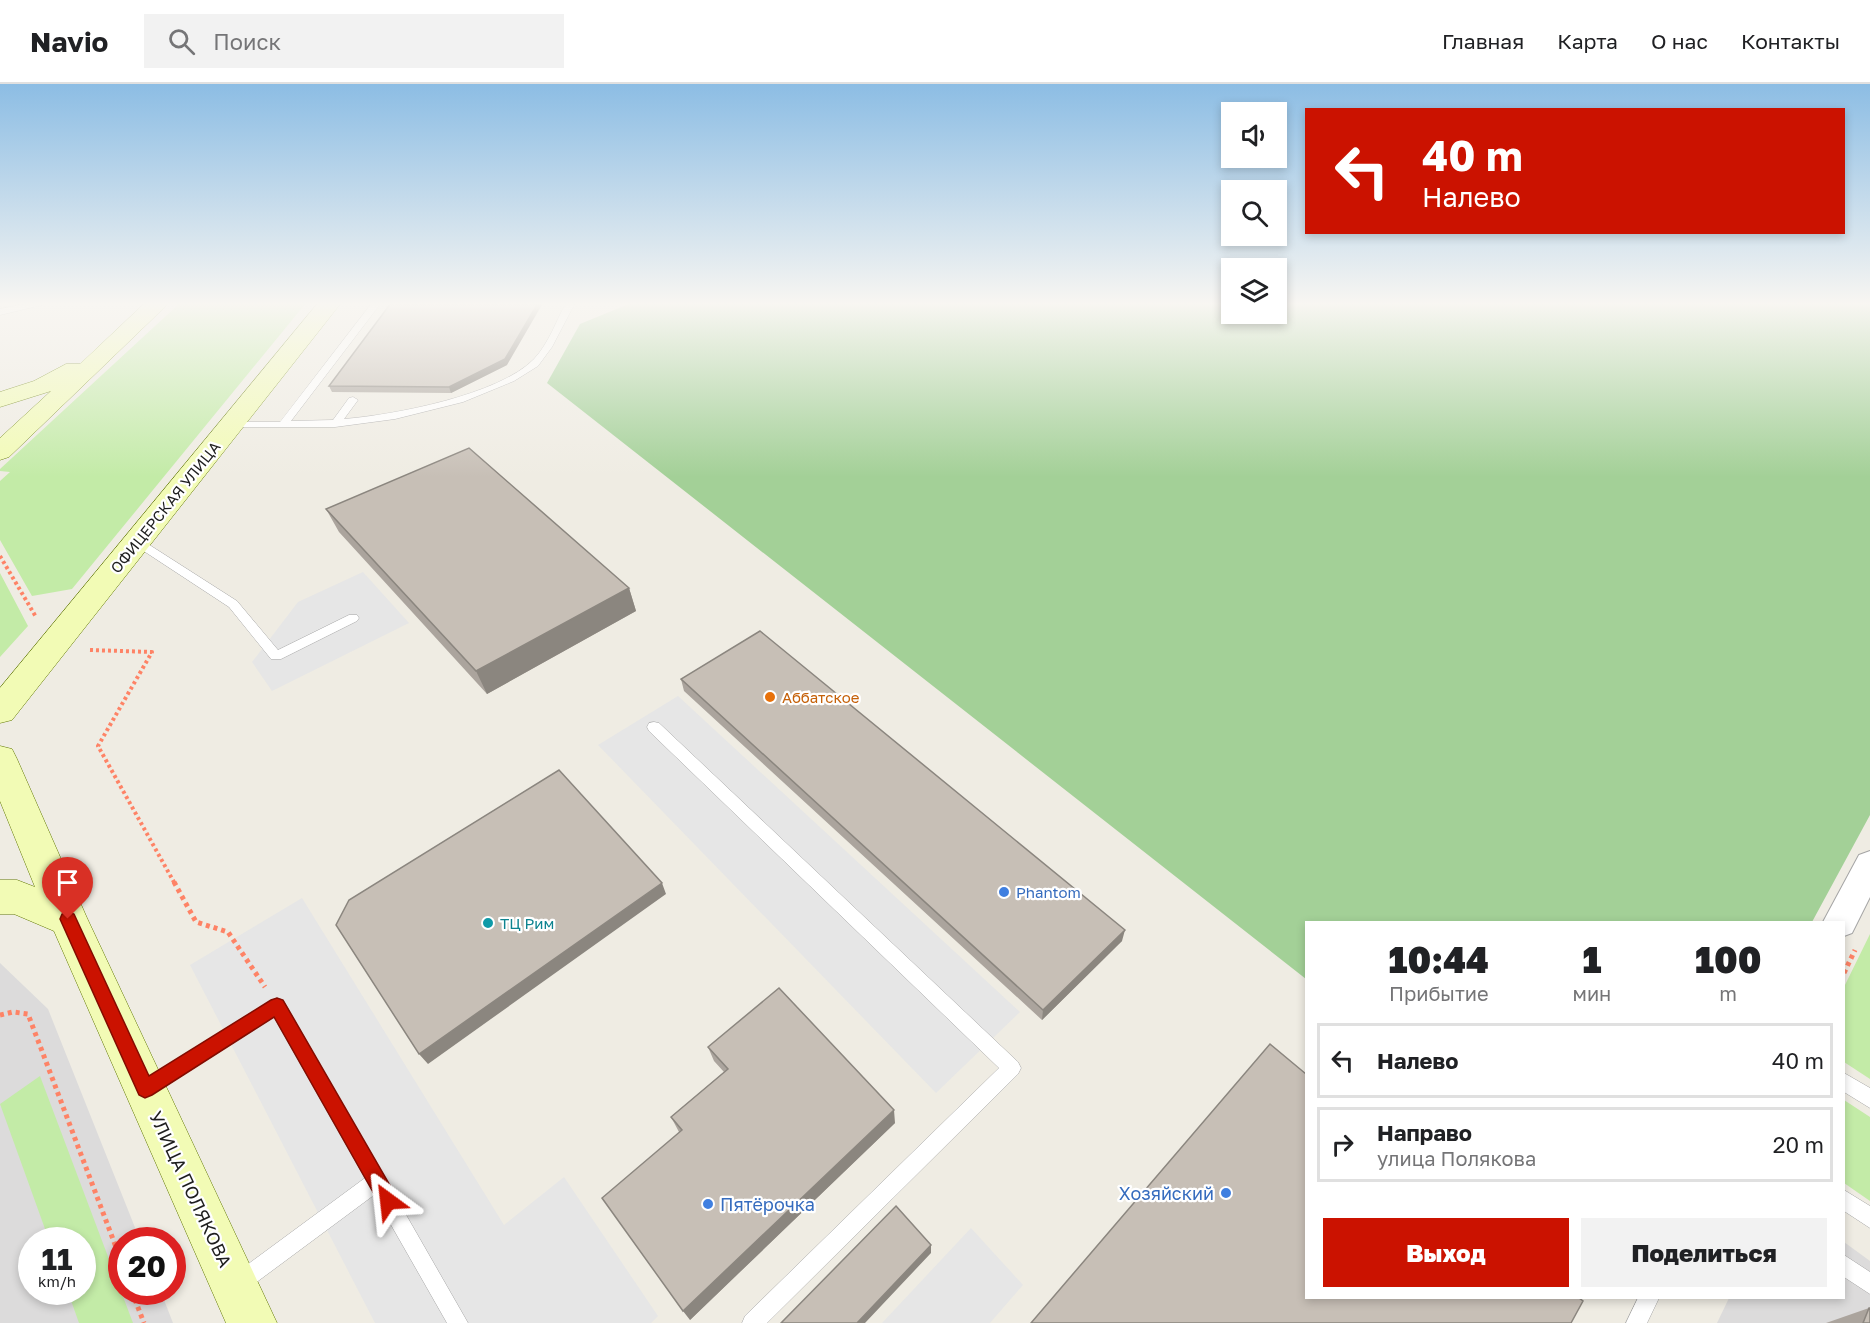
<!DOCTYPE html>
<html lang="ru">
<head>
<meta charset="utf-8">
<style>
	body { margin:0; font-family:"Golos Text",sans-serif; background:#f2f2f2; color:#202124; height:100vh; display:flex; flex-direction:column; font-size:22px; white-space:nowrap }
	* { box-sizing:border-box; margin:0 }
	p { font-size:20px; color:#757577 }
	.icon { flex:none; width:33px; height:33px; fill:none; stroke:currentColor; stroke-width:2; stroke-linecap:round; stroke-linejoin:round }
	.map { position:relative; flex:1; overflow:hidden }
	.panel { position:absolute; left:1305px; top:837px; width:540px; height:378px; display:flex; flex-direction:column; background:#fff; border-radius:0px; box-shadow:0 3px 9px #0003 }
	.panel>* { flex:none }
	.guide { position:absolute; left:1305px; top:24px; width:540px; height:126px; border-radius:0px; box-shadow:0 3px 9px #0003; background:#cb1200; color:#fff; overflow:hidden }
	.fabs { position:absolute; left:1221px; top:18px; display:grid; gap:12px }
	.fabs a { display:grid; place-items:center; width:66px; height:66px; border-radius:0px; background:#fff; box-shadow:0 3px 9px #0003; font-size:30px }
	.speed { position:absolute; left:18px; top:1143px; display:flex; gap:12px; font-size:30px; font-weight:700; text-align:center }
	.speed>* { display:grid; place-content:center; width:78px; height:78px; border-radius:50%; background:#fff; box-shadow:0 3px 9px #0003; line-height:1 }
	.speed small { font-size:15px; font-weight:400 }
	.speed .limit { border:9px solid #d22; background:#fff; color:#111 }
	.pin { position:absolute; display:grid; place-items:center; width:51px; height:51px; color:#fff; margin:-62px -26px; border-radius:50% 50% 50% 0; rotate:-45deg; box-shadow:0 0 6px #0007 }
	.pin .icon { rotate:45deg }
	.me { position:absolute; width:66px; margin:-33px; rotate:330deg; stroke-linejoin:round; filter:drop-shadow(0 0 4px #0008) }
	.turn { display:flex; align-items:center; gap:21px; height:126px; padding:0 18px; font-size:27px }
	.turn .icon { width:78px; height:78px; stroke-width:2.5 }
	.turn b { display:block; font-size:42px; line-height:51px }
	.eta { display:flex; justify-content:space-evenly; align-items:center; height:102px; text-align:center }
	.eta b { font-size:36px; font-weight:800; line-height:42px }
	.action { display:flex; gap:12px; margin-top:auto; padding:12px 18px }
	.action a { flex:1; height:69px; border-radius:0px; background:#cb1200; color:#fff; font-size:24px; font-weight:800; line-height:69px; text-align:center }
	.action a+a { background:#f2f2f2; color:#202124 }
	ul { padding:0; list-style:none }
	li { display:flex; align-items:center; gap:18px; height:75px; margin:0 12px 9px; padding:0 6px; border:3px solid #e0e0e0; border-radius:0px }
	li div { flex:1 }
	li b { display:block; font-size:22px }
	li em { font-style:normal }
	header { display:flex; align-items:center; gap:36px; box-sizing:border-box; height:84px; padding:0 30px; background:#fff; border-bottom:2px solid #e0e0e0 }
	header strong { font-size:28px }
	nav { display:flex; gap:33px; margin-inline-start:auto; font-size:21px }
	.search { width:420px; height:54px; background:#f2f2f2; display:flex; align-items:center; gap:15px; box-sizing:border-box; padding:0 21px; border-radius:0px; color:#757577; font-size:22px }
	.map>svg:first-child { display:block }
</style>
</head>
<body>
<header>
<strong>Navio</strong>
<div class="search"><svg class="icon" aria-label="search" viewBox="0 0 24 24"><circle cx="10" cy="10" r="6"/><path d="M15 15l6 6"/></svg>Поиск</div>
<nav><a>Главная</a><a>Карта</a><a>О нас</a><a>Контакты</a></nav>
</header>
<div class="map">
<svg width="1870" height="1239" viewBox="0 0 1870 1239">
	<rect width="100%" height="100%" fill="#efece3"/>
	<!-- residential -->
	<path fill="#dcdbdb" fill-rule="evenodd" d="M0,879l48,46 92,231h-18v52h39l12,31h-173zM32,1156h50v52h-50z
		M1844,1158l26,19v62h-153l12,-25h115z"/>
	<!-- grass -->
	<path fill="#c3eba7" d="M180,219h126l-234,286 -40,7 -32,-56v-59l10,-9 -10,-1v-2z
		M0,489l28,53 -28,31z
		M1870,850v145l-26,-17v-75z
		M40,992l93,247h-54l-11,-31h14v-52h-33l-49,-136z
		M1844,1016l26,17v84l-26,-18z"/>
	<!-- forest -->
	<path fill="#a3d097" d="M631,219h600l1,11h44l1,-11h593v512l-58,107h-506v57l-759,-596 33,-59z"/>
	<!-- parking -->
	<path fill="#e6e6e6" d="M363,488l46,51 -137,68 -20,-29 46,-60z
		M678,612l342,316 -84,81 -338,-348z
		M302,814l202,327 60,-48 94,139 -7,7h-276l-185,-358z
		M971,1144l52,57 -33,38h-108z"/>
	<g fill="none" stroke-linecap="round" stroke-linejoin="round">
		<defs>
			<path id="service" d="M31,219h19l-50,12v-6z
				M372,219h9l-90,118 42,-1 16,-22 4,-1 5,3 -14,19c50,-4 155,-24 190,-60 15,-16 22,-38 32,-56h9l-23,44 -14,19 -24,15 -51,21 -68,17 -60,8h-108v-4l4,-1h49z
				M137,453l100,64 41,49 71,-35h8l2,3 -2,3 -76,38h-10l-42,-52 -96,-63 -2,-3z
				M654,638l5,1 359,339 3,6 -3,6 -251,249h-25l3,-7 254,-248 -350,-337 -2,-4 2,-4z
				M277,914l6,2 185,323h-21l-73,-128 -128,95 -7,3 -7,-3 -3,-7 3,-7 133,-98 -91,-161 -119,76 -6,3 -6,-3 -3,-6 3,-6z
				M1844,989l26,15v20l-26,-16z
				M1844,1106l26,16v22l-26,-17z
				M1844,1171l26,17v22l-26,-17z
				M1638,1214h21l-12,25h-21z"/>
			<path id="minor" d="M1870,767v46l-18,36 -8,3v-14h-21l36,-67z"/>
			<path id="secondary" d="M145,219h24l-160,154 -9,3v-22l51,-47 -51,16v-15l34,-11 32,-17h14z
				M318,219h23l-329,417 -12,3v-35z
				M0,662l12,3 5,10 70,159 190,405h-51l-172,-392 -40,-17h-14v-34h17l18,7 -35,-86z"/>
		</defs>
		<!-- service casing -->
		<use href="#service" stroke="#a5a5a5" stroke-width="1"/>
		<!-- minor casing -->
		<use href="#minor" stroke="#a5a5a5" stroke-width="2"/>
		<!-- secondary casing -->
		<use href="#secondary" stroke="#617802" stroke-width="1"/>
		<!-- path-far1 -->
		<path stroke="#fe8366" stroke-width="4" stroke-dasharray="3 3" stroke-linecap="butt" d="M0,472l36,61
			M90,566l62,2 -54,94 77,138"/>
		<!-- path -->
		<path stroke="#fe8366" stroke-width="5" stroke-dasharray="4 4" stroke-linecap="butt" d="M174,798l22,40 32,10 37,55
			M1844,889l11,-23
			M0,931l13,-3 15,2 94,249
			M132,1208l12,31"/>
		<!-- service -->
		<use href="#service" fill="#fff" fill-rule="evenodd"/>
		<!-- minor -->
		<use href="#minor" fill="#fff" fill-rule="evenodd"/>
		<!-- secondary -->
		<use href="#secondary" fill="#f2fbb5" fill-rule="evenodd"/>
	</g>
	<!-- wall -->
	<path fill="#aba49d" d="M507,281l-56,28 -119,-1 -3,-6z
		M326,425l303,79 7,23 -149,83 -148,-162z
		M681,595l441,262 -80,79 -358,-329z
		M708,963l187,76 -205,197 -11,-188 -8,-15 53,-45 -10,-11z
		M1869,1224l1,15h-44z"/>
	<!-- shaded-wall -->
	<path fill="#8b867f" d="M538,219h5l-36,62 -56,28 -2,-6z
		M629,504l7,23 -149,83 -11,-23z
		M662,799l4,11 -238,170 -9,-10z
		M1125,846l-3,11 -80,79 1,-10z
		M894,1026l1,13 -205,197 -7,-9z
		M931,1161v8l-66,70h-8z"/>
	<!-- building -->
	<path fill="#c7bfb6" stroke="#8b867f" stroke-width="1.5" d="M391,219h147l-33,56 -56,28 -120,-1z
		M469,364l160,140 -153,83 -150,-162z
		M760,547l365,299 -82,80 -362,-331z
		M559,686l103,113 -243,171 -83,-129 13,-25z
		M779,904l115,122 -211,201 -81,-113 80,-68 -11,-13 57,-48 -20,-22z
		M1270,960l36,30v224h273l4,3 -12,22h-540z
		M896,1122l35,39 -74,78h-76z
		M1869,1224h1v15h-7z"/>
	<!-- sky -->
	<linearGradient id="sky" x2="0" y2="1"><stop stop-color="#8cbde4"/><stop offset="0.56" stop-color="#f8f6f2"/><stop offset="1" stop-color="#f8f6f2" stop-opacity="0"/></linearGradient>
	<rect width="1870" height="393" fill="url(#sky)"/>
	<!-- route -->
	<path fill="#cb1200" stroke="#840c00" stroke-width="1.5" d="M68,828l6,2 75,162 122,-76 6,-2 6,2 112,194 3,7 -3,7 -7,3 -6,-3 -108,-191 -122,78 -7,3 -6,-3 -79,-176 2,-5z"/>
	<!-- markers -->
	<circle fill="#e8710a" stroke="#fff" stroke-width="2" cx="770" cy="613" r="6"/>
	<g fill="#3f7fe0" stroke="#fff" stroke-width="2">
		<circle cx="1004" cy="808" r="6"/>
		<circle cx="1226" cy="1109" r="6"/>
		<circle cx="708" cy="1120" r="6"/>
	</g>
	<circle fill="#0f9aa8" stroke="#fff" stroke-width="2" cx="488" cy="839" r="6"/>
	<g text-anchor="middle" dominant-baseline="central" stroke-width="4.5" stroke-linejoin="round" paint-order="stroke">
		<!-- street labels -->
		<g font-size="15" fill="#1e1e1e" stroke="#fff">
			<text transform="translate(165 423) rotate(-51)">ОФИЦЕРСКАЯ УЛИЦА</text>
		</g>
		<!-- food labels -->
		<g font-size="15" fill="#c56008" stroke="#fff" text-anchor="start">
			<text x="782" y="613">Аббатское</text>
		</g>
		<!-- shop labels -->
		<g font-size="15" fill="#366cbe" stroke="#fff" text-anchor="start">
			<text x="1016" y="808">Phantom</text>
		</g>
		<!-- culture labels -->
		<g font-size="15" fill="#0d838f" stroke="#fff" text-anchor="start">
			<text x="500" y="839">ТЦ Рим</text>
		</g>
		<!-- near-street labels -->
		<g font-size="18" fill="#1e1e1e" stroke="#fff">
			<text transform="translate(191 1105) rotate(65)">УЛИЦА ПОЛЯКОВА</text>
		</g>
		<!-- near-shop labels -->
		<g font-size="18" fill="#366cbe" stroke="#fff" text-anchor="end">
			<text x="1214" y="1109">Хозяйский</text>
			<text x="720" y="1120" text-anchor="start">Пятёрочка</text>
		</g>
	</g>
</svg>
<div class="fabs">
<a><svg class="icon" aria-label="sound" viewBox="0 0 24 24"><path d="M4 9h4l5-4v14l-5-4H4zM17 9q2 3 0 6"/></svg></a>
<a><svg class="icon" aria-label="search" viewBox="0 0 24 24"><circle cx="10" cy="10" r="6"/><path d="M15 15l6 6"/></svg></a>
<a><svg class="icon" aria-label="layers" viewBox="0 0 24 24"><path d="M12 4l9 5-9 5-9-5zM3 14l9 5 9-5"/></svg></a>
</div>
<div class="speed"><div>11<small>km/h</small></div><div class="limit">20</div></div>
<div class="pin" style="left:68px;top:835px;background:#d93025"><svg class="icon" aria-label="arrive" viewBox="0 0 24 24"><path d="M6 21V4h12l-3 4 3 4H6"/></svg></div>
<svg class="me" style="left:388px;top:1117px" viewBox="-20 -20 40 40"><path d="M0-17L14 15 0 8-14 15z" fill="#cb1200" stroke="#fff" stroke-width="4"/></svg>
<div class="guide">
<div class="turn"><svg class="icon" aria-label="left" viewBox="0 0 24 24"><path d="M17 20v-9H6M10 6l-5 5 5 5"/></svg><div><b>40 m</b>Налево</div></div>
</div>
<section class="panel">
<div class="eta">
<div><b>10:44</b><p>Прибытие</p></div>
<div><b>1</b><p>мин</p></div>
<div><b>100</b><p>m</p></div>
</div>
<ul>
<li><svg class="icon" aria-label="left" viewBox="0 0 24 24"><path d="M17 20v-9H6M10 6l-5 5 5 5"/></svg><div><b>Налево</b></div><em>40 m</em></li>
<li><svg class="icon" aria-label="right" viewBox="0 0 24 24"><path d="M7 20v-9h11M14 6l5 5-5 5"/></svg><div><b>Направо</b><p>улица Полякова</p></div><em>20 m</em></li>
</ul>
<div class="action"><a>Выход</a><a>Поделиться</a></div>
</section>
</div>
</body>
</html>
